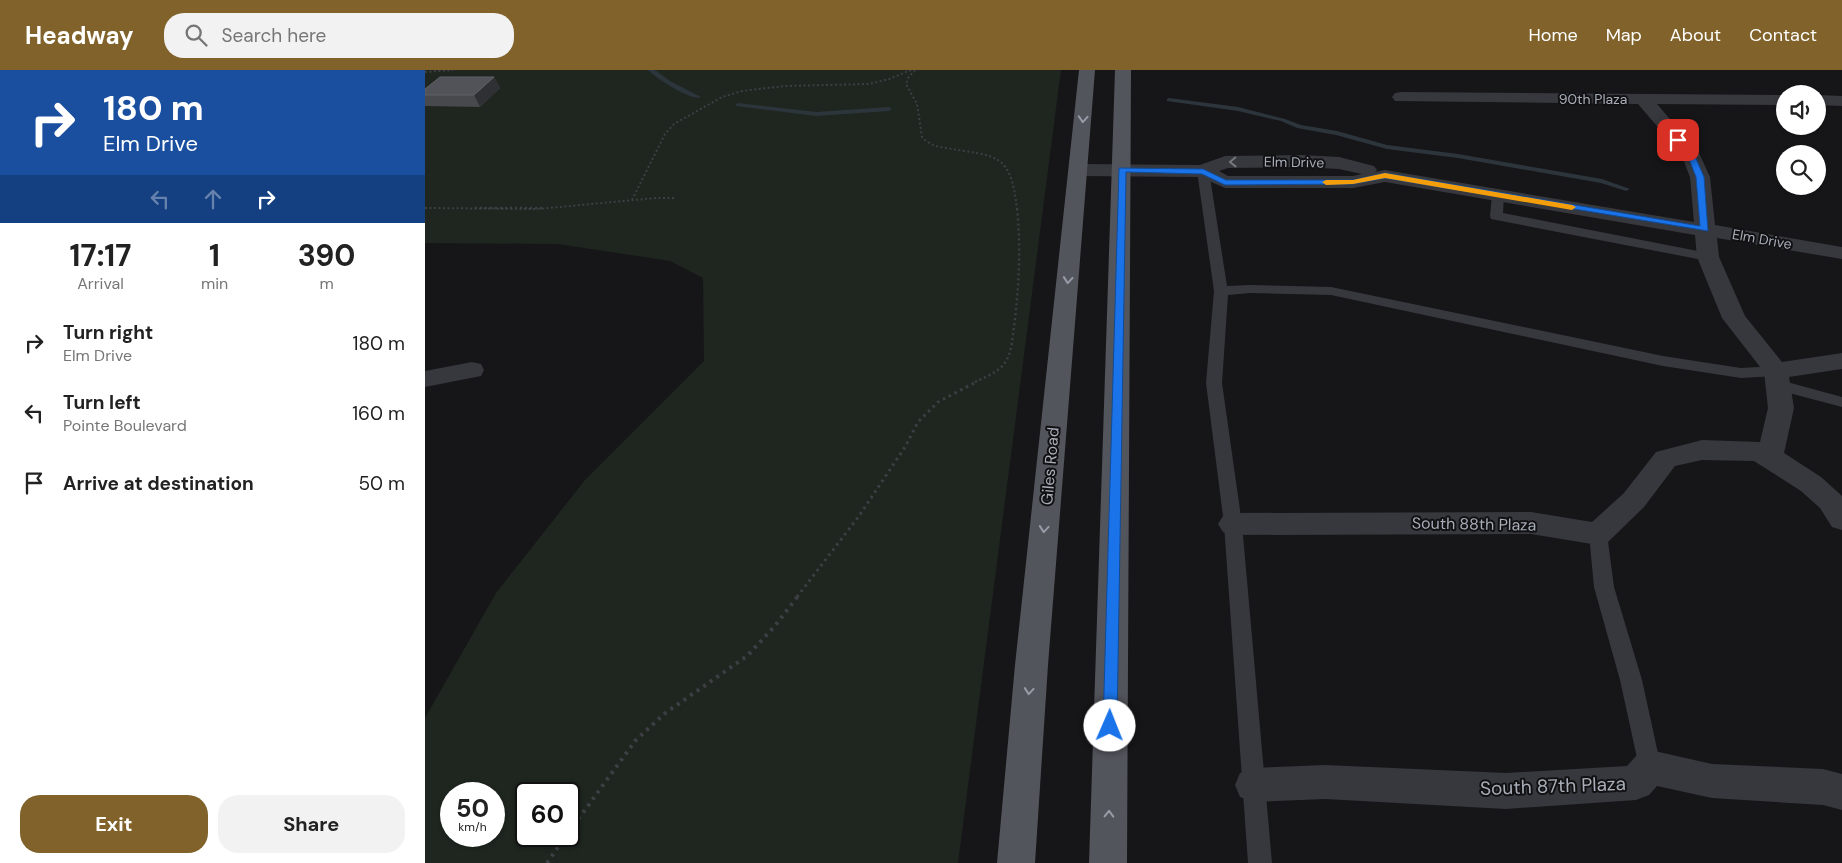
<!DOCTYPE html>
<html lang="en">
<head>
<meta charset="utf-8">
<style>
	body { margin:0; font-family:"DM Sans",sans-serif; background:#f2f2f2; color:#222; height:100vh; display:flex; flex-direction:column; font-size:19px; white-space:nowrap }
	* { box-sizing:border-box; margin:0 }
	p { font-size:16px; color:#767676 }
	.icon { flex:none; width:28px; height:28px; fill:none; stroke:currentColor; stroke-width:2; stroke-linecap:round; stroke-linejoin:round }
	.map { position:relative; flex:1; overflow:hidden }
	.side { display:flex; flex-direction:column; background:#fff; width:425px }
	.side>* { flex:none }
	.hud { background:#1a4fa0; color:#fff; overflow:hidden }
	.tools { position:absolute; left:1351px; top:15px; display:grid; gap:10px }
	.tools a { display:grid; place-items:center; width:50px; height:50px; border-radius:50%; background:#fff; box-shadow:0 1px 4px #0004; font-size:25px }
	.speed { position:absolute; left:15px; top:712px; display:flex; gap:10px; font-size:25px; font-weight:700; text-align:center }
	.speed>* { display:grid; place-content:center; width:65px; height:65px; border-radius:50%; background:#fff; box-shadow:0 1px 4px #0004; line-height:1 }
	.speed small { font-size:12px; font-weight:400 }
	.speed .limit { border:2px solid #111; border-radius:8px; background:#fff; color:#111 }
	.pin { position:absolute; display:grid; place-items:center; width:42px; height:42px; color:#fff; margin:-21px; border-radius:10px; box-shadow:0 2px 8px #0006 }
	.me { position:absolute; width:55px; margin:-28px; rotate:1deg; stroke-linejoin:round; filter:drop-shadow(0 0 4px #0008) }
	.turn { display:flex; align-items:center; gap:18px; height:105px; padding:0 20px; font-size:22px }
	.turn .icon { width:65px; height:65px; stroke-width:2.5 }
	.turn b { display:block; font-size:35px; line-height:42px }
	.lanes { display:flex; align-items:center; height:48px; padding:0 20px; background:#0003; justify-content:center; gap:25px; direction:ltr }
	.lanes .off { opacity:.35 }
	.eta { display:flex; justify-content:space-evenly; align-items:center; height:85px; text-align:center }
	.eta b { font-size:30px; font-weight:700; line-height:35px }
	.button { display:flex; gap:10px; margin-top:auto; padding:10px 20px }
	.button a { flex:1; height:58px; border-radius:20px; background:#80622a; color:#fff; font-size:20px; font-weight:700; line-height:58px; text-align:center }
	.button a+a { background:#f2f2f2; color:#222 }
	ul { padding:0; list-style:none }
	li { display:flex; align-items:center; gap:15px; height:70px; padding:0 20px }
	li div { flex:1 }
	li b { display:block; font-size:19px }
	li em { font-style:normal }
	header { display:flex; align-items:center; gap:30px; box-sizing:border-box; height:70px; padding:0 25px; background:#80622a; color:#fff }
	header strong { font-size:24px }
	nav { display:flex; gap:28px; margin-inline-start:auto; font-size:18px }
	.search { width:350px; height:45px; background:#f2f2f2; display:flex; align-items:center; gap:12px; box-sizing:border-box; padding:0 18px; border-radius:20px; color:#767676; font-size:19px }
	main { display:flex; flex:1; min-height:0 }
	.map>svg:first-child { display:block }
</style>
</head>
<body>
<header>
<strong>Headway</strong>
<div class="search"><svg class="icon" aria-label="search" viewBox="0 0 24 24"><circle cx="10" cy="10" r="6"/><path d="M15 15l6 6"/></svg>Search here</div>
<nav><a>Home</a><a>Map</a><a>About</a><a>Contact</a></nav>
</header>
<main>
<section class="side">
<div class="hud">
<div class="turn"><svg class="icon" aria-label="right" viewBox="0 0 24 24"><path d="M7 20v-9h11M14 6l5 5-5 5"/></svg><div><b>180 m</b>Elm Drive</div></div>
<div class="lanes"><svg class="icon off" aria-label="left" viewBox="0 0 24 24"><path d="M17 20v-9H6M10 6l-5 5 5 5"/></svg><svg class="icon off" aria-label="ahead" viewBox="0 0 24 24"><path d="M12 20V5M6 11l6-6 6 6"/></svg><svg class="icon" aria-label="right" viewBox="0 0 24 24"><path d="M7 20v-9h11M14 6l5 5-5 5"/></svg></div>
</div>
<div class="eta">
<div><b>17:17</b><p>Arrival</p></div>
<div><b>1</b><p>min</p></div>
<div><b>390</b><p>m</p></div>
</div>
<ul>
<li><svg class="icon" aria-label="right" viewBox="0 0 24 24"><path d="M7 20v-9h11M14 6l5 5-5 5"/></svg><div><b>Turn right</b><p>Elm Drive</p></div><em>180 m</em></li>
<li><svg class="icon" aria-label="left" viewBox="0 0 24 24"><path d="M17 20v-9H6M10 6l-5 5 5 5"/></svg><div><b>Turn left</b><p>Pointe Boulevard</p></div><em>160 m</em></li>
<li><svg class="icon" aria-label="arrive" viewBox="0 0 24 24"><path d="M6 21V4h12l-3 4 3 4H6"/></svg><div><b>Arrive at destination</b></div><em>50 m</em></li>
</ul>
<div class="button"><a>Exit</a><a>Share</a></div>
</section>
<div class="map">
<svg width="1417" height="793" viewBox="0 0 1417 793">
	<rect width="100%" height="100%" fill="#161618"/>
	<!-- green -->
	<path fill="#1e261f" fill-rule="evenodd" d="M0,0h636l-103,793h-533v-145l71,-125 89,-113 119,-119 -1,-83 -33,-17 -112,-17 -133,-1zM26,724h43v42h-43zM101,724h43v42h-43z"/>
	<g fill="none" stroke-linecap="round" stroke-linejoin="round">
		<!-- stream -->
		<path fill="#2c353c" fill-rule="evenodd" d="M223,0h7l15,11 31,16c-9,5 -45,-19 -53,-27z
			M744,28l69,9 47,12 16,6 36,6 50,14 71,9 144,25 28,10 -4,2 -25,-8 -143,-25 -71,-9 -51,-14 -39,-7 -16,-7 -43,-10 -71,-10v-2z
			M313,33l78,9 73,-5 3,2 -3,2 -73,5 -80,-10v-2z"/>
		<!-- path-far3 -->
		<path stroke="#3d3f44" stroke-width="2" stroke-dasharray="2 2.5" stroke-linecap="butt" d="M490,0l-7,8 -2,6 11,20 5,33c6,7 15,10 24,11 49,9 65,2 71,62
			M0,2l28,-2
			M207,130l33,-66 9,-10 48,-27 20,-6 43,-5 84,-2 20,-5 22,-9
			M0,138l113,1 118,-11h20"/>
		<!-- path-far2 -->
		<path stroke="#3d3f44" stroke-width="2.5" stroke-dasharray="2 3" stroke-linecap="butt" d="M50,138h69
			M550,312c10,-5 22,-9 29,-18 8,-11 8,-24 10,-37 5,-40 7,-78 3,-119"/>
		<!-- path-far1 -->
		<path stroke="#3d3f44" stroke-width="3" stroke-dasharray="2.5 4" stroke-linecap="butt" d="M372,527l62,-81 46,-69 13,-25 20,-20 40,-21"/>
		<!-- path -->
		<path stroke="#3d3f44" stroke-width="4" stroke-dasharray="3 5" stroke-linecap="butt" d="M144,762l66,-91 29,-27 83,-58 27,-29 24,-31
			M122,793l19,-27"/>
		<!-- lane -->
		<path fill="#37383d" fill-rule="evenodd" d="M778,97l6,4 18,115 23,-1 81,2 332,69 78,12 35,-2 6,1 2,4 -2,4 -6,1 -35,2 -78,-12 -332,-71 -81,-2 -22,2 -6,88 20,141 30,339h-24l-24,-339 -18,-141 8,-92 -17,-120z
			M1073,121l6,4 -1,18 205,40 7,4 -7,4 -217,-42 -1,-3 2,-21z
			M1351,309l66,18v10l-72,-19 -2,-4 2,-4z
			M1173,457l7,2 2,5 7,53 28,93 19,87 -3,8 -8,3 -8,-3 -3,-8 -19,-87 -26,-93 -5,-53 2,-5z"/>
		<!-- street -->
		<path fill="#37383d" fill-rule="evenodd" d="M976,22l384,3v10l-128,-1 42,49 11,24 5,48 127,22v12l-125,-21 2,19 26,59 37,46 60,-9v16l-53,8 5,31 -10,45 37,24 21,19v34l-10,-3 -12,-19 -19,-17 -47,-30 -52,-1 -27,6 -31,41 -36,35 -10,3 -67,-11 -298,1 -10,-3 -5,-8 5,-8 10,-3 298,-1 61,10 32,-29 32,-41 46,-12 58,2 8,-34 -4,-36 -42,-54 -25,-61 -2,-22 -310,-53 -32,6h-128l-25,-11 -121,-1 -7,-2 -3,-4 3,-4 7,-2 121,1 25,-9 77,-1 37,2 35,9 3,4 -2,2 10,-2 309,52 -4,-45 -9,-23 -43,-50 -243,-3 -3,-4 3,-4zM877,97l37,2 23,5 -9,2h-125l-9,-5 9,-3z
			M1392,25l25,1v10l-25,-1z
			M47,292l9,2 3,6 -3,6 -56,11v-16z
			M1225,680l62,14 111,5 19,5v36l-19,-5 -111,-7 -55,-12 -8,9 -13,5 -130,9 -181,-10 -72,3 -13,-5 -5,-12 5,-12 13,-5 72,-3 181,8 121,-7 10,-11z"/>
		<!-- primary -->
		<path fill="#53555c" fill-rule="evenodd" d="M654,0h16l-47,595 -13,198h-38l18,-198z
			M690,0h16l-4,793h-38z"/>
	</g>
	<!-- wall -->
	<path fill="#47494d" d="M69,7l6,11 -20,19 -55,-1v-17z"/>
	<!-- shaded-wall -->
	<path fill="#2f3033" d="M69,7l6,11 -20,19 -6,-12z"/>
	<!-- building -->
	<path fill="#525359" stroke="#5f6168" d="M15,7h54l-20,18h-49v-6z"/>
	<!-- one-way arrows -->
	<defs><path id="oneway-chevron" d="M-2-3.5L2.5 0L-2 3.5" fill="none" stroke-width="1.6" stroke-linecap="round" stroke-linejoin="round" transform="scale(1.25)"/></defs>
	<g stroke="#979ba6">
		<use href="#oneway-chevron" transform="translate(658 49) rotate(94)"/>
		<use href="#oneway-chevron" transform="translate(643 210) rotate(95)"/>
		<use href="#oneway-chevron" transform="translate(619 459) rotate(95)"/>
		<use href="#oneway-chevron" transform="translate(604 621) rotate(95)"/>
		<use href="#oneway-chevron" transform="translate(684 744) rotate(-89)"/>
	</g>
	<use stroke="#757881" href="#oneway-chevron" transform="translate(808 92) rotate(179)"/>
	<!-- route -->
	<path fill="#1a73e8" stroke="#114b97" d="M1251,68h5l13,16 10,23 4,54 -323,-53 -32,6 -128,1 -23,-11 -76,-2 -9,554 -2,5 -5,2 -5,-2 -2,-5 16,-558 84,1 23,11h127l32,-7 315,53 -4,-49 -9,-23 -12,-14z"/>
	<!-- slow -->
	<path fill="#f59e0b" d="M960,103l187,32 4,2 -4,3 -187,-32 -32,6 -27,1 -4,-3 4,-2h27z"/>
	<g text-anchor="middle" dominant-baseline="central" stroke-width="4" stroke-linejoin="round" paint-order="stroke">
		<!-- far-street labels -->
		<g font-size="14" fill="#a8adb8" stroke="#111113">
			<text x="1168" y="29">90th Plaza</text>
			<text transform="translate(869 92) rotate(1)">Elm Drive</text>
			<text transform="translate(1337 169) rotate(10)">Elm Drive</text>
		</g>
		<!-- street labels -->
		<g font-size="16" fill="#a8adb8" stroke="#111113">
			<text transform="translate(625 396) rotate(-85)">Giles Road</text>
			<text transform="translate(1049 454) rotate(1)">South 88th Plaza</text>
		</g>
		<!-- near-street labels -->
		<g font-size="19" fill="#a8adb8" stroke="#111113">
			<text transform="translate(1128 716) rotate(-2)">South 87th Plaza</text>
		</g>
	</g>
</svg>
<div class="tools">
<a><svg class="icon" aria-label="sound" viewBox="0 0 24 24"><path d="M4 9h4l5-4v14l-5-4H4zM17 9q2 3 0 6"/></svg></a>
<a><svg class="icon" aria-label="search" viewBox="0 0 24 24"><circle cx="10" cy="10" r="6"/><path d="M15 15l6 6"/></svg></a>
</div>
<div class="speed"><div>50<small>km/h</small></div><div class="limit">60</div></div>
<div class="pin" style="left:1253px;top:70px;background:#d93025"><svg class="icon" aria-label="arrive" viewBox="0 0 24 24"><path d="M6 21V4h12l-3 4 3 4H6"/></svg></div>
<svg class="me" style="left:685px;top:656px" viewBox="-20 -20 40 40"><circle r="19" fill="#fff"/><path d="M0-13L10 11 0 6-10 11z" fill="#1a73e8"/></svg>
</div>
</main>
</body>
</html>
